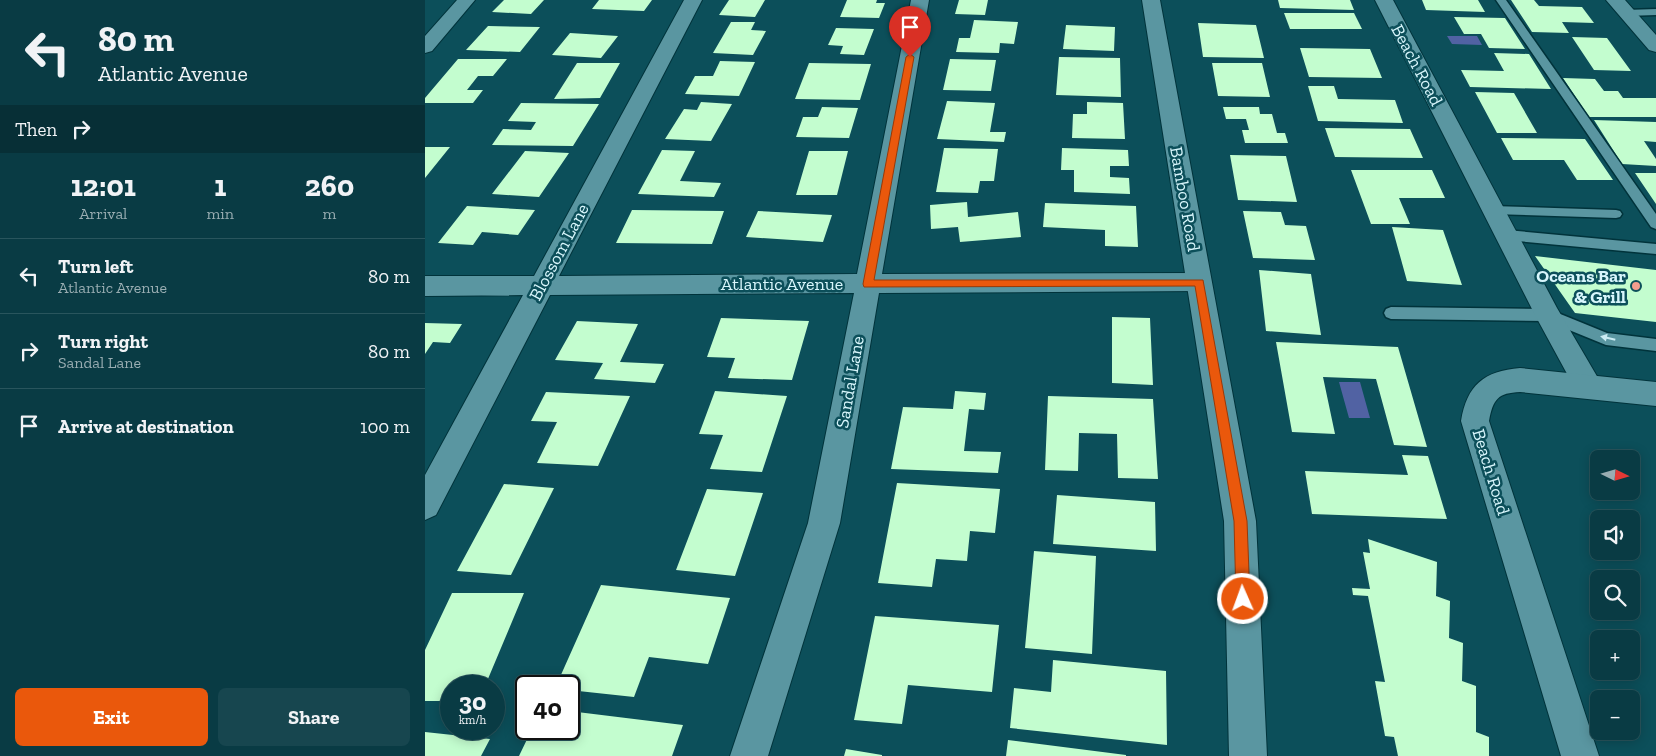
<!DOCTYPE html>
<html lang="en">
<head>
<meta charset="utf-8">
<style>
	body { margin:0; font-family:"Zilla Slab",serif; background:#17464f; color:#f1f3f6; height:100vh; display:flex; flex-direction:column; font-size:19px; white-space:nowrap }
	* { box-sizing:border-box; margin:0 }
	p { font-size:16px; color:#99adb2 }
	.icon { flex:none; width:28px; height:28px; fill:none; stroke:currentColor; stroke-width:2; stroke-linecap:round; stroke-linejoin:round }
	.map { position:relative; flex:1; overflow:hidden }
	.drawer { display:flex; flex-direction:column; background:#093b44; width:425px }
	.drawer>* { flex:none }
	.hud { background:#093b44; color:#f1f3f6; overflow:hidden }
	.needle { width:32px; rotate:95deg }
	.tools { position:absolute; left:1165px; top:450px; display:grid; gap:10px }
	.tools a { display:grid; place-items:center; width:50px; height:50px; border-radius:8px; background:#093b44; box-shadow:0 2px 12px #0003,0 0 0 1px #29555d; font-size:25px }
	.speed { position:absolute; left:15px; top:675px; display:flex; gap:10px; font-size:25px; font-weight:700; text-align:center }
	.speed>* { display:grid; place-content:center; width:65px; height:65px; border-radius:50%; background:#093b44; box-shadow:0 2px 12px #0003,0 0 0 1px #29555d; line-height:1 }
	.speed small { font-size:12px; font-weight:400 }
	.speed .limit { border:2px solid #111; border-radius:8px; background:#fff; color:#111 }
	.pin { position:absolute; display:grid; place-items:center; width:42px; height:42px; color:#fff; margin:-51px -21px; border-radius:50% 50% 50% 0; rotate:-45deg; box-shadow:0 0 5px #0007 }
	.pin .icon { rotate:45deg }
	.me { position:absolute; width:55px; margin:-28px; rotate:358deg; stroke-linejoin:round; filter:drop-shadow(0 0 4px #0008) }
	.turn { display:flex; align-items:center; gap:18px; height:105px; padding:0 15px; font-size:22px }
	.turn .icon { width:65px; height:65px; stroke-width:2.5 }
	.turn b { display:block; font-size:35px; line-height:42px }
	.then { display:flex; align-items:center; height:48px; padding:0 15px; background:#0003; gap:10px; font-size:19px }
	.eta { display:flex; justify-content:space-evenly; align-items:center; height:85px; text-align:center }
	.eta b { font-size:30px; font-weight:800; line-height:35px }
	.cta { display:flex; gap:10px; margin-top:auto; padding:10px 15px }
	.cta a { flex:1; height:58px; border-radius:8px; background:#ea580c; color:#fff; font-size:20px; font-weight:800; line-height:58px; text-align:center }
	.cta a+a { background:#17464f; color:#f1f3f6 }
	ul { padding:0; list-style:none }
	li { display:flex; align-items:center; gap:15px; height:75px; padding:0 15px; border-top:1px solid #29555d }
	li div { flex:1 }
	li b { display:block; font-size:19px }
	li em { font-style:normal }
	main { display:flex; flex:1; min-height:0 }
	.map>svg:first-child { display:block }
</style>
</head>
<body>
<main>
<section class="drawer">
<div class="hud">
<div class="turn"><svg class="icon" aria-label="left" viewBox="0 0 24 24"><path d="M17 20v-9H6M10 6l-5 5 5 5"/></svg><div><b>80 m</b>Atlantic Avenue</div></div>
<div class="then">Then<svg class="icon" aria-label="right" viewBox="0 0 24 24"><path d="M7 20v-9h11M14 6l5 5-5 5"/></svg></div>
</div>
<div class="eta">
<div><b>12:01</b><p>Arrival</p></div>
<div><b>1</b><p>min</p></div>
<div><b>260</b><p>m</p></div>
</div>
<ul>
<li><svg class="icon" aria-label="left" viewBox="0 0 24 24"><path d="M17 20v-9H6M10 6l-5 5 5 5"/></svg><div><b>Turn left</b><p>Atlantic Avenue</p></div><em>80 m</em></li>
<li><svg class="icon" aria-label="right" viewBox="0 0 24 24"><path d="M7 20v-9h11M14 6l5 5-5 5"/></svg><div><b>Turn right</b><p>Sandal Lane</p></div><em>80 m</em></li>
<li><svg class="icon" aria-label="arrive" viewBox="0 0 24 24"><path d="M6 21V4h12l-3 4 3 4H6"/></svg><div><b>Arrive at destination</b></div><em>100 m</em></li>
</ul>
<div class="cta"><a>Exit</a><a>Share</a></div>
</section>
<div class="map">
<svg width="1231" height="756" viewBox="0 0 1231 756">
	<rect width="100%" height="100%" fill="#0c4f5a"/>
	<!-- water -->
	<path fill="#5162a3" d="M1022,36h30l5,9 -30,-1z
		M914,382h21l10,36h-21z"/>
	<!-- building -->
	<path fill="#c3fdcf" d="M79,0h40l-13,14 -39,-2z
		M174,0h53l-8,11 -52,-2z
		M304,0h36l-10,17 -36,-2z
		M422,0h30l-1,3h9l-6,15 -39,-1z
		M534,0h29l-3,15 -30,-1z
		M853,0h72l4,10 -74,-2z
		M997,0h56l7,12 -59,-2z
		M1086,0h23l5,6 43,1 12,16 -32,-1 7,11 -37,-1z
		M859,13h70l8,16h-72z
		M1029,17l51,1 20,31 -36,-1 -8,-14h-17z
		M549,20l44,2 -4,22 -14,-1 -1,10 -43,-1 3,-14h11z
		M306,22h24l-4,8 15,1 -13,24 -40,-2z
		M773,23l58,2 8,33 -61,-1z
		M641,25l49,2 -1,24 -51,-2z
		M63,26l52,1 -20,25 -54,-2z
		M411,28l38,1 -10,26 -24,-1 3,-8 -15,-1z
		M145,33l48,3 -17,22 -49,-3z
		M1147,37l35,1 24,33 -37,-1z
		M875,48l70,1 12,29 -73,-1z
		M1069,53l35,1 22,35 -81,-2 -9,-17 43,1z
		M634,57l61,1 1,39 -65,-2z
		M33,59h49l-14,17h-15l-11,14h16l-10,13h-48v-5z
		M525,59l46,1 -5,31 -48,-1z
		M295,61l35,1 -16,34 -54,-2 10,-18h18z
		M152,63h43l-20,35 -46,1z
		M384,63l62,1 -11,36 -65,-1z
		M787,63h50l8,34 -52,-1z
		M1138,78l32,1 9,12h14l5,7h33v19h-67z
		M883,86h26l4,13 57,1 8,23 -85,-2z
		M1050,92l39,1 23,40h-40z
		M522,101l48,2 -5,29h16l-2,10 -67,-3z
		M276,102l31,2 -21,37 -46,-2 19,-30 13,1z
		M662,102l36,1 2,36 -53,-1 1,-24h14z
		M96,103l78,1 -26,42 -81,-1 11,-16 28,1 5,-8 -28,-1z
		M397,107l36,1 -9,30 -53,-1 7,-20h15z
		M798,107h36l1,7h12l5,19h8l3,10h-43l-3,-13h7l-3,-11h-20z
		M1169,120l62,2v20l-12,-1 12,18v7l-34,-2z
		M900,128l85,1 13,29 -88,-1z
		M1076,138l84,1 28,41h-36l-13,-20h-51z
		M0,147h25l-25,31z
		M519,148l54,1 -4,32h-14l-2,12 -42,-1z
		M637,148l66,2 1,16h-19v11l19,1 1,16 -56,-2v-22h-13z
		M237,150l33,1 -15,30 41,2 -7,14 -76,-3z
		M100,151l44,2 -30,44 -47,-3z
		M384,151h39l-11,44h-41z
		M805,155l56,1 11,46 -59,-2z
		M926,170h81l13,28h-46l11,26h-39z
		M1210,173h21v31z
		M542,202l1,15 50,-5 3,25 -61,5 -2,-15 -27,2 -1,-24z
		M620,203l91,3 2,41 -33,-1v-16l-62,-3z
		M42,206l68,4 -17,25 -36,-3 -9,13 -35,-2z
		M207,210l92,1 -12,33 -96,-1z
		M333,211l74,4 -9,27 -77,-5z
		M818,211l38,1 4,13 21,1 9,34 -62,-2z
		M967,227l51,3 19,55 -55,-4z
		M1110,256l121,14v52l-81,-9z
		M834,270l52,4 10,61 -55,-4z
		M687,317l38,1 3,67 -41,-2z
		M296,318l88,3 -17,59 -64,-2 7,-20 -28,-1z
		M152,321l61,3 -18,38 44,2 -9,19 -61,-4 9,-16 -48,-3z
		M0,323l37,1 -12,19 -17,-1 -8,12z
		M851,342l122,5 29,100 -33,-2 -18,-66 -53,-2 12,57 -43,-2z
		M290,391l72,5 -25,76 -52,-3 13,-34 -24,-1z
		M530,391l31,2 -2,17 -15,-1 -5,42 37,1 -3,21 -107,-4 12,-62 50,2z
		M121,392l84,4 -32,70 -61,-3 20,-41 -26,-1z
		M623,396l105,3 5,80 -40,-1 -1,-44 -38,-1 -1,38 -33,-1z
		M977,455l26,1 19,63 -135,-5 -7,-43 103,4z
		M472,483l103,6 -5,44 -25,-2 -3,30 -31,-2 -4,28 -54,-4z
		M79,484l50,4 -43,87 -54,-4z
		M282,489l56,4 -28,83 -59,-6z
		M632,495l98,7 1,49 -103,-7z
		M943,539l69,23 -1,34 14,5 -1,37 14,5 -1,38 14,5v46l13,5v19h-91l-4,-19 -9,-1 -10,-55 10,1 -17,-86 -15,-1 -1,-7 18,1 -7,-37 7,1z
		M609,551l62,5 -4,98 -67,-6z
		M176,585l129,13 -22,66 -59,-7 -15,40 -65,-7v-4h-13z
		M27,593h72l-39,93h-34v15h-26v-51z
		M450,616l124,9 -7,67 -84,-7 -6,39 -48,-4z
		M628,660l113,11 1,74 -157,-17 4,-40 37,4z
		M144,711l114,14 -11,31h-153l13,-27h37z
		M0,732l65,7 -9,17h-56z
		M583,740l118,15v1h-120z
		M421,749l36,6v1h-38z"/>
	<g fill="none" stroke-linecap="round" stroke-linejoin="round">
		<defs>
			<path id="lane" d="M1071,0h10l150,214v15l-5,-2z
				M1231,9v6l-30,1 -5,-3 5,-3z
				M1067,206l124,4 4,1 2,3 -2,3 -4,1 -124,-4 -6,-4z
				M1081,230l150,14v10l-150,-14 -5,-2 -1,-3 1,-3z
				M966,307l157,2 59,24 49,6v12l-50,-6 -59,-24 -156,-2 -5,-2 -2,-4 2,-4z"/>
			<path id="street" d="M32,0h18l-43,51 -7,2v-17z
				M259,0h18l-143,276 298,-2 54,-274h18l-47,274 317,-1 9,2 3,7 -3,7 -9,2 -320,2 -39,230 -72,233h-38l78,-233 46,-230 -304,2 -114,220 -11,5v-45l98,-180 -98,1v-20h109z
				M950,0h18l164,308 41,70 4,8 -4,8 -10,4 -10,-4 -43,-79z
				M1181,0h19l31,35v17l-7,-2z"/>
			<path id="secondary" d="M717,0h18l96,521 11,235h-38l-5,-235z
				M1095,368l136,14v24l-136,-14c-22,1 -27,7 -31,29l110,335h-38l-100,-335c6,-36 23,-50 59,-53z"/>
		</defs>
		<!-- lane casing -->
		<use href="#lane" stroke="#00333b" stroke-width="3"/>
		<!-- street casing -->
		<use href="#street" stroke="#00333b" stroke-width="2"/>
		<!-- secondary casing -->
		<use href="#secondary" stroke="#00333b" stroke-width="2"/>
		<!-- lane -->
		<use href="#lane" fill="#5a96a1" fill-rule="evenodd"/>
		<!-- street -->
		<use href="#street" fill="#5a96a1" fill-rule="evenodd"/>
		<!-- secondary -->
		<use href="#secondary" fill="#5a96a1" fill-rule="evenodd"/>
	</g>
	<!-- one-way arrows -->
	<defs><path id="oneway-solid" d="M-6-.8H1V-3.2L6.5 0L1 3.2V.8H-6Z" transform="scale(1.25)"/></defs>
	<use fill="#cbecf3" href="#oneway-solid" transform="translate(1183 338) rotate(-167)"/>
	<!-- route -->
	<path fill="#ea580c" stroke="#983908" d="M485,54l4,3 -40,223h329l44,241 3,78 -2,5 -5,2 -5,-2 -2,-5 -2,-78 -39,-235 -331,1 -1,-3 43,-227z"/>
	<!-- markers -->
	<circle fill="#f49d8d" stroke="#0c4f5a" stroke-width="2" cx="1211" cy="286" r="5"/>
	<g text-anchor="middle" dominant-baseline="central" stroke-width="5" stroke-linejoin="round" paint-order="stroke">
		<!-- street labels -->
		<g font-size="18" fill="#d8f6fc" stroke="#0c4f5a">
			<text transform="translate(992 65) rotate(62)">Beach Road</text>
			<text transform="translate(760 199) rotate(80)">Bamboo Road</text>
			<text transform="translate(134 252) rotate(-62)">Blossom Lane</text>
			<text x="357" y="284">Atlantic Avenue</text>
			<text transform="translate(425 382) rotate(-80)">Sandal Lane</text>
			<text transform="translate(1066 472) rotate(73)">Beach Road</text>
		</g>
		<!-- poi labels -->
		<g font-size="18" font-weight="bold" fill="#d8f6fc" stroke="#0c4f5a" text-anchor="end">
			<text x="1201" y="276">Oceans Bar<tspan x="1201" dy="21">&amp; Grill</tspan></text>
		</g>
	</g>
</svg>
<div class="tools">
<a><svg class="needle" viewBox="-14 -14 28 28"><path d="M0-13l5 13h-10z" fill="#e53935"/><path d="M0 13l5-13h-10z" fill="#99adb2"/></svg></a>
<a><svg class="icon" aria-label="sound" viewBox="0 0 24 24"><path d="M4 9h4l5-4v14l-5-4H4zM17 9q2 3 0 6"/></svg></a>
<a><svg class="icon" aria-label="search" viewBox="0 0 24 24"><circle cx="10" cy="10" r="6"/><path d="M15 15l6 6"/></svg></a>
<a>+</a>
<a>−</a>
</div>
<div class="speed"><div>30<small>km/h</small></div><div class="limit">40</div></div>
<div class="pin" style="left:485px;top:57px;background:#d93025"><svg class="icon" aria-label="arrive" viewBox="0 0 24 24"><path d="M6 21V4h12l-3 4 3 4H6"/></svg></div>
<svg class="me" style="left:818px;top:599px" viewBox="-20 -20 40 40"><circle r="17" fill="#ea580c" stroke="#fff" stroke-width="3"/><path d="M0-11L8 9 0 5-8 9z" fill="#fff"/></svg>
</div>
</main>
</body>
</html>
